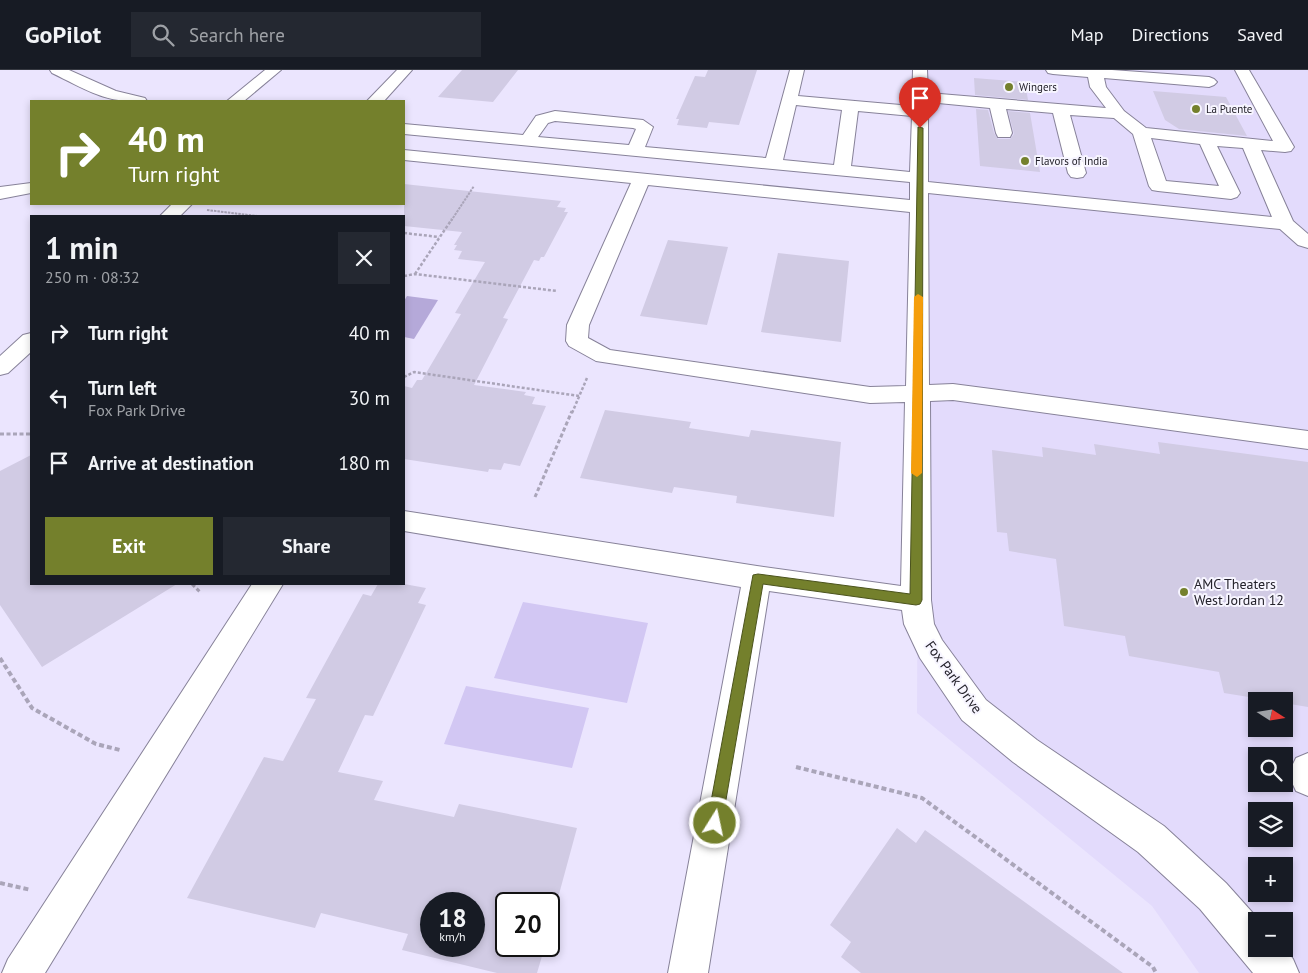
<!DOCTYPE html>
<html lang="en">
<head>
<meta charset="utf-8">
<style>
	body { margin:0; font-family:"PT Sans",sans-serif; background:#242831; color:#f1f3f6; height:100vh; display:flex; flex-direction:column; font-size:19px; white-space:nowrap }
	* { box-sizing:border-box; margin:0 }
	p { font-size:16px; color:#9ea1a6 }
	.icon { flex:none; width:28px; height:28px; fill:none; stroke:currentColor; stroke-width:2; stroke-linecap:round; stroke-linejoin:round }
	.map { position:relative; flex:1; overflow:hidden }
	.details { position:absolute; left:30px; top:145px; width:375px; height:370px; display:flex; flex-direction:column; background:#171b24; border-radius:0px; box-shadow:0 2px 8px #0003 }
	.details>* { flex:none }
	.hud { position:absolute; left:30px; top:30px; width:375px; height:105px; border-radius:0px; box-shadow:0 2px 8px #0003; background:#74802c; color:#fff; overflow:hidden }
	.needle { width:32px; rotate:102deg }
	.fabs { position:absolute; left:1248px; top:622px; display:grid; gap:10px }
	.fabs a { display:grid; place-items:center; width:45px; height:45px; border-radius:0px; background:#171b24; box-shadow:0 2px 8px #0003; font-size:25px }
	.speed { position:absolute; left:420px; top:822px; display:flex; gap:10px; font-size:25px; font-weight:700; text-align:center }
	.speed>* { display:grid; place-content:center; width:65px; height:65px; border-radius:50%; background:#171b24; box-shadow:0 2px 8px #0003; line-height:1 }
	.speed small { font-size:12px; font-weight:400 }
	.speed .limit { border:2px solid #111; border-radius:8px; background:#fff; color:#111 }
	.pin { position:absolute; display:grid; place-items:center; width:42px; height:42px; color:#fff; margin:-51px -21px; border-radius:50% 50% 50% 0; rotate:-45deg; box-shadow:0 0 5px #0007 }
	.pin .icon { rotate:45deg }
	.me { position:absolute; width:55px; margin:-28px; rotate:10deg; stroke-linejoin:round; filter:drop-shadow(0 0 4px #0008) }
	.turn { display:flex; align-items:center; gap:18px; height:105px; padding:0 15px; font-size:22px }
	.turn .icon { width:65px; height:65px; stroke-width:2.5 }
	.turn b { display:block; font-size:35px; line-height:42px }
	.round { display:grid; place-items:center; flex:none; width:52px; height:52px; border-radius:0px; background:#242831 }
	.headline { display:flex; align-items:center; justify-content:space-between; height:85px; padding:0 15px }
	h1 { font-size:30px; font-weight:600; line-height:38px }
	.cta { display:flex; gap:10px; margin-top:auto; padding:10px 15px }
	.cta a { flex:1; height:58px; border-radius:0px; background:#74802c; color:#fff; font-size:20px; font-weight:600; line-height:58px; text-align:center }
	.cta a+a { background:#242831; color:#f1f3f6 }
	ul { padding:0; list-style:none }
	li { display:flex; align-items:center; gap:15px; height:65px; padding:0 15px }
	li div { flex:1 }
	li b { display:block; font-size:19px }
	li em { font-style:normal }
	header { display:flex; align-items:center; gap:30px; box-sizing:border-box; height:70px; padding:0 25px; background:#171b24; border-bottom:1px solid #363941 }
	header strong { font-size:24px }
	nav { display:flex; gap:28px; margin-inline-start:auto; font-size:18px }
	.search { width:350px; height:45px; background:#242831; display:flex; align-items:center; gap:12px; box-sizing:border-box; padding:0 18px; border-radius:0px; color:#9ea1a6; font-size:19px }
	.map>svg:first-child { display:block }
</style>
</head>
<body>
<header>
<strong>GoPilot</strong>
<div class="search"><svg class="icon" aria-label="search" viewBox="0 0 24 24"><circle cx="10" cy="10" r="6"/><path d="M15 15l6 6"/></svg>Search here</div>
<nav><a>Map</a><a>Directions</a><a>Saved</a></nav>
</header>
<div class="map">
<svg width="1308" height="903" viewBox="0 0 1308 903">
	<rect width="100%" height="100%" fill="#ebe5fe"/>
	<!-- built -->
	<path fill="#e3dbfc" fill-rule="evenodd" d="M923,0h385v903h-109l-47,-67 -235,-193 2,-430zM1256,631h28v28h-28zM1256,686h28v28h-28zM1256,741h28v28h-28zM1256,796h28v28h-28zM1256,851h28v28h-28z"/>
	<!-- green -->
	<path fill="#d2c7f3" d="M523,532l125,21 -21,80 -133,-25z
		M466,616l123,22 -17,60 -128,-24z"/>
	<!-- water -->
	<path fill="#b5a9d9" d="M407,226l31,4 -24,39 -10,-2v-36z"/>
	<!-- building -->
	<path fill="#d1cbe4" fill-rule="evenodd" d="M462,0h56l-25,32 -55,-5z
		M708,0h49l-18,55 -30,-3 -2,6 -30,-3 2,-6h-3l19,-43 10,1z
		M974,8l51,4 3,18 -53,-5z
		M1153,21l73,6 21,39 -68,-7 -14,-9z
		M976,39l12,1 6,23 4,6h12l4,-5 -6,-23 22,2 10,59 -60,-6z
		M404,114l157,17 -4,6 9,1 -2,4h4l-24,45h-3l-2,4 -5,-1 -31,58 5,1 -34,66 52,7 -2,3 11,2 -3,7 14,2 -26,60 -16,-3 -3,7 -12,-1 -1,3 -84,-13v-73l8,2 5,-8h5l39,-66 -6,-1 30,-51 -27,-3 4,-8 -8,-1 3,-5h-3l8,-13 -58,-6z
		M668,170l60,7 -21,78 -67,-9z
		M778,183l71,8 -8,81 -80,-10z
		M605,340l86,12 -2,6 60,9 2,-7 90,12 -7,75 -98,-14 1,-7 -63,-9 -2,6 -92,-15z
		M1158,372l150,20v245l-24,-4v-2h-11l-49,-8 -5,-21 -90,-16 -4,-20 -61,-10 -8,-67 -47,-8 -2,-18 -10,-1 -5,-82 51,7 -1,-10 54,8 -2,-11 66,10z
		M31,385v129h146l-135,83 -42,-62v-134z
		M378,514h26l22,4 -8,15 8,2 -53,111 -8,-1 -27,57 45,9 -9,19 80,17 5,-13 118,24 -28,103v-27h-43v42h39l-8,27h-40l-95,-23 6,-16 -87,-21 -6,15 -128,-30 77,-141 19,4 33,-62 -10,-1 57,-104 8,2zM431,834h43v42h-43z
		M897,758l19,15 9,-13 198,143h-262l-20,-16 10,-15 -21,-17z"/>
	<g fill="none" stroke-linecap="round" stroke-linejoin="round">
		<defs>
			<path id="minor" d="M50,0h19l47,21 29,7 2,3c-41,3 -60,-11 -95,-28z
				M265,0h16l-37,31h-17z
				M397,0h15l-28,31h-17z
				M790,0h14l-6,26 114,10 1,-36h14l1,23 178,15 -16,-21 -2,-10 -35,-3 -5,-1 -2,-3h66l97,7 5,2 3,3 -3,3 -5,2 -105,-9 2,9 18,24 22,17 127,13 -38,-71h14l45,77 -3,4 -6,1 -24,-2 32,71 15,13v14l-10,-3 -18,-16 -352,-36 1,192 24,-1 355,47v18l-355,-49 -23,1 1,199 3,24 8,16 44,60 51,40 127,86 62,57 34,38h-4v28l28,-1 9,11 6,14h-46l-53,-64 -62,-57 -125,-90 -51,-42 -42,-62 -16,-34 -2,-14 -133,-19 -61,382h-40l73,-386 -337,-56v-20l353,55 144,20 4,-184 -35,1 -274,-42 -27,-15 -3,-5 1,-16 64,-142 -227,-23v-10l506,50v-18l-506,-48v-10l119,11 13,-19 19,-5 88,9 10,7 -8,20 121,11zM928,32l62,6 6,25 2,4h12l2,-4 -6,-24 47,4 15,60 3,4 6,1 6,-1 3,-4 -16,-58 44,3 19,16 16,52 3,4 6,1 73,8 6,-2 3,-4 -23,-47 26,2 29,69 -344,-35zM796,35l46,5 -8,55 -51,-5zM858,41l54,5 -2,56 -59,-6zM555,51l78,7 3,1 -7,16 -91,-8 10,-14zM1151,68l49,6 19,42 -53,-5zM648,115l262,27 -4,174 -36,1 -260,-37 -22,-12 1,-13z
				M31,113v10l-31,6v-12z
				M172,134h20l-12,12h-20z
				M31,263v19l-23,21 -8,2v-19l23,-21z
				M252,514h31l-238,389h-43l6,-14z
				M1308,683v43l-12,-5 -8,-17 8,-16z"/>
		</defs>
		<!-- minor casing -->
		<use href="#minor" stroke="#878299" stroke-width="2"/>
		<!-- path-far3 -->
		<path stroke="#aaa5b9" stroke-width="2" stroke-dasharray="2.5 1" stroke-linecap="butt" d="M207,140l50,6
			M451,151l23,-35"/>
		<!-- path-far2 -->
		<path stroke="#aaa5b9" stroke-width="2.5" stroke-dasharray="3 2" stroke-linecap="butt" d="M404,163l35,4
			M415,204l37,-55
			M404,206l11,-2 142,17
			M404,307l10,-5 165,24
			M572,343l15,-35"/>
		<!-- path-far1 -->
		<path stroke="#aaa5b9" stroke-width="3" stroke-dasharray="4 2.5" stroke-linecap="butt" d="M0,364h31
			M535,427l37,-86
			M192,514l9,9"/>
		<!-- path -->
		<path stroke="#aaa5b9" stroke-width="4" stroke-dasharray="5 3" stroke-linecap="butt" d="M0,588l32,50 64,36 24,6
			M796,697l126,31 231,169 3,6
			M0,813l31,7"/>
		<!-- minor -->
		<use href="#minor" fill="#fff" fill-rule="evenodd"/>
	</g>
	<!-- route -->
	<path fill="#74802c" stroke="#4b531d" d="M918,57l5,1 -1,472 -2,4 -4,1 -153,-21 -41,239 -2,5 -5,2 -6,-2 -2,-5 46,-248 5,-1 152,20z"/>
	<!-- slow -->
	<path fill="#f59e0b" d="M918,224l5,3 -1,176 -5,4 -6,-4 3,-176z"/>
	<!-- markers -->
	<g fill="#74802c" stroke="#f7f5ff" stroke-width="2">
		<circle cx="1009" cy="17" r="5"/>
		<circle cx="1196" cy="39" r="5"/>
		<circle cx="1025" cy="91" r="5"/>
		<circle cx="1184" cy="522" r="5"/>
	</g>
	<g text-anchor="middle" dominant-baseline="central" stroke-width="4" stroke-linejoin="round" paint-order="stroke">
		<!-- far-poi labels -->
		<g font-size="11" fill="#24222b" stroke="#f7f5ff" text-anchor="start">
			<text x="1019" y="17">Wingers</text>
			<text x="1206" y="39">La Puente</text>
			<text x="1035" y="91">Flavors of India</text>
		</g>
		<!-- poi labels -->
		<g font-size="14" fill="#24222b" stroke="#f7f5ff" text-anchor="start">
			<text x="1194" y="514">AMC Theaters<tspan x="1194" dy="16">West Jordan 12</tspan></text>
		</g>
		<!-- street labels -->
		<g font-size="14" fill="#24222b" stroke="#f7f5ff">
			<text transform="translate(954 607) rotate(54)">Fox Park Drive</text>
		</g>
	</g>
</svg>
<div class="fabs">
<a><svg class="needle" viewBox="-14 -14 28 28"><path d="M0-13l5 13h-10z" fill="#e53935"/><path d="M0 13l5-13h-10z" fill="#9ea1a6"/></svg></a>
<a><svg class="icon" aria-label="search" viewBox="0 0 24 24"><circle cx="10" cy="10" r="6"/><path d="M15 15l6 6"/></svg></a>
<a><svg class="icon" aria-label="layers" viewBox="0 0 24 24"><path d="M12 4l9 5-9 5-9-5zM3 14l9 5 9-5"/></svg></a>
<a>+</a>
<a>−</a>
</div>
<div class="speed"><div>18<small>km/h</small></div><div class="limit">20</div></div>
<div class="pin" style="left:920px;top:58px;background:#d93025"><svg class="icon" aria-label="arrive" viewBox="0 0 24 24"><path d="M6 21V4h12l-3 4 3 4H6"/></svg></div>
<svg class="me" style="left:715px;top:753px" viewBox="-20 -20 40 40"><circle r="17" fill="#74802c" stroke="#fff" stroke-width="3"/><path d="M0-11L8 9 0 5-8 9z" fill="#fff"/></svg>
<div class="hud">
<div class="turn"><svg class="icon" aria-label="right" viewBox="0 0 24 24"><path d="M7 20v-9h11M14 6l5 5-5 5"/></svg><div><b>40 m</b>Turn right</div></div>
</div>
<section class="details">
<div class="headline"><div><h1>1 min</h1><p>250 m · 08:32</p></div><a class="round"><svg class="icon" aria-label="close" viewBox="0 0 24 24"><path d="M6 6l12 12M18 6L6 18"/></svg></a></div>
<ul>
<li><svg class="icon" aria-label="right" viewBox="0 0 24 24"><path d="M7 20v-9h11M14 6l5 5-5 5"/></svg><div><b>Turn right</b></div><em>40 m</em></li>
<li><svg class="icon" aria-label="left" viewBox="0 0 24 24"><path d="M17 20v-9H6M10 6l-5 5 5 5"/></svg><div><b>Turn left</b><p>Fox Park Drive</p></div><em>30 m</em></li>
<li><svg class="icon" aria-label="arrive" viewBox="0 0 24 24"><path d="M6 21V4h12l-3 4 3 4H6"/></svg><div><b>Arrive at destination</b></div><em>180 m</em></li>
</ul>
<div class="cta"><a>Exit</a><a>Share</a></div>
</section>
</div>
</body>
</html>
